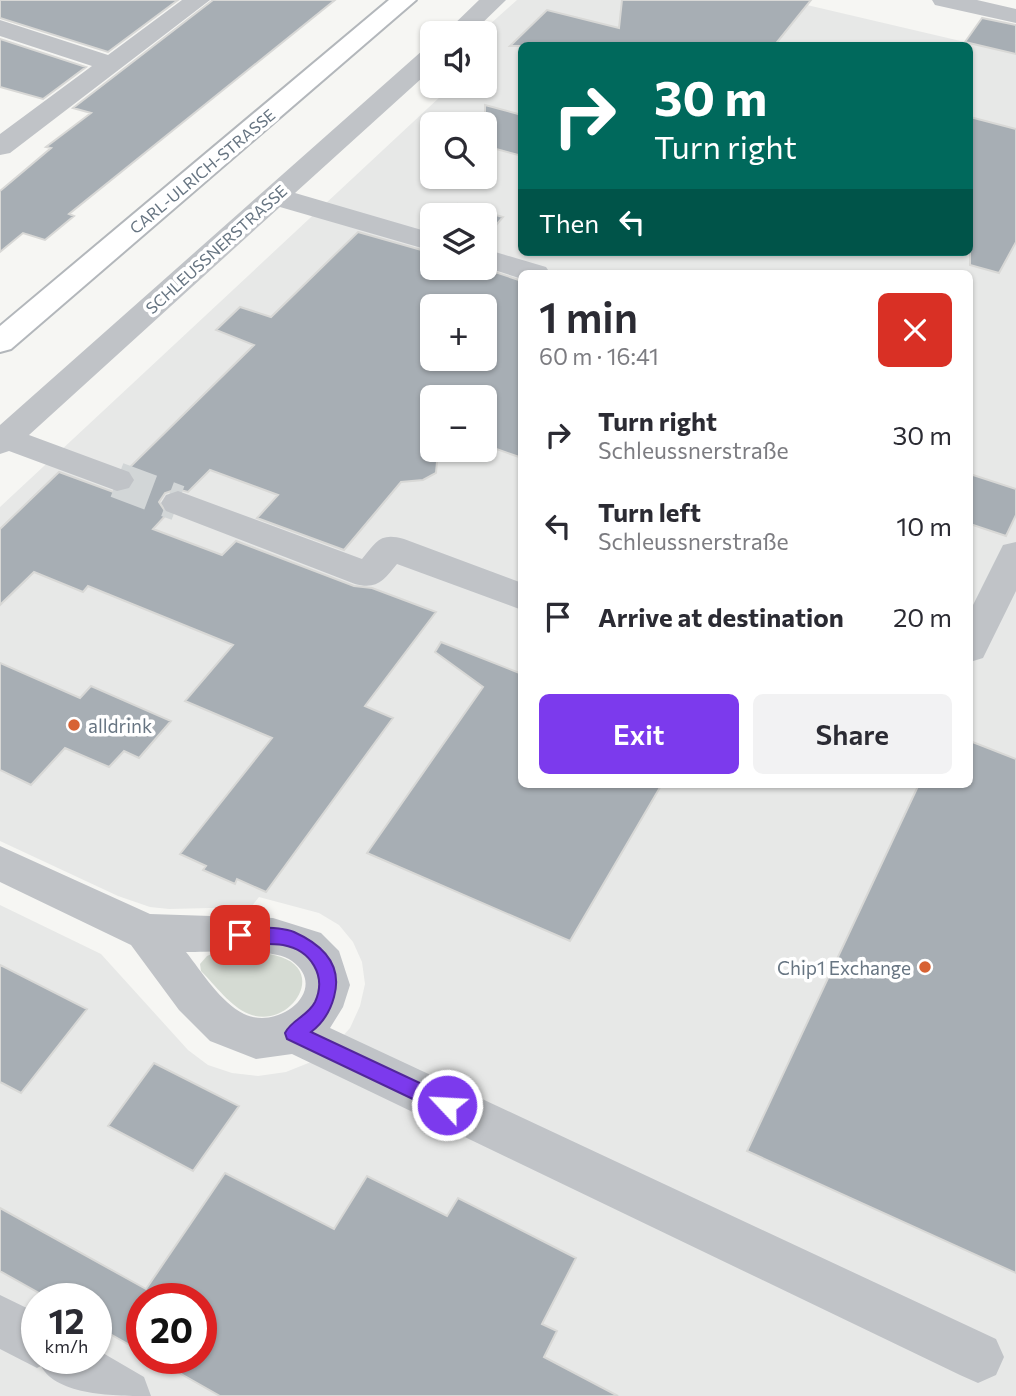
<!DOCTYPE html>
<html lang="en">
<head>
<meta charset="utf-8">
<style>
	body { margin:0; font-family:Commissioner,sans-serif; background:#f2f2f3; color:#2b2b33; height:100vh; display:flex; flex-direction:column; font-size:26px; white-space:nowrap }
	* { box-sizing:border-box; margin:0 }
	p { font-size:23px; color:#7c7c81 }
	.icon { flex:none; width:38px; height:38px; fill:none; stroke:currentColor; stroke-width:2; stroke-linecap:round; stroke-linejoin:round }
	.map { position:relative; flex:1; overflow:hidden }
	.drawer { position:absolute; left:518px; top:270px; width:455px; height:518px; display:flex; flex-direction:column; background:#fff; border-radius:10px; box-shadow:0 2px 5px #0004 }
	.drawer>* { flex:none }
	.banner { position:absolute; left:518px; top:42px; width:455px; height:214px; border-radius:10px; box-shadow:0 2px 5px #0004; background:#00695c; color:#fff; overflow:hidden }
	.buttons { position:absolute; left:420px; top:21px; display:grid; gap:14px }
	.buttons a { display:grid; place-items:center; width:77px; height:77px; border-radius:10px; background:#fff; box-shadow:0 2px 5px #0004; font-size:35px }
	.speed { position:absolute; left:21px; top:1283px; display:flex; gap:14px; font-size:35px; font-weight:700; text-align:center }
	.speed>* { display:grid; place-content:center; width:91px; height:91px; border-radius:50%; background:#fff; box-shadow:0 2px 5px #0004; line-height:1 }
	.speed small { font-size:18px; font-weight:400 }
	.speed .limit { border:10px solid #d22; background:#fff; color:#111 }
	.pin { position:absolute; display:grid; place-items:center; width:60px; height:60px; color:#fff; margin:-30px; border-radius:14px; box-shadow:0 4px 10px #0006 }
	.me { position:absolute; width:77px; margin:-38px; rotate:295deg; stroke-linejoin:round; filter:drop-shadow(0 0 5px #0008) }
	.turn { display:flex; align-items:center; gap:24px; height:147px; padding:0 21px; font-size:32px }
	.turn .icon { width:91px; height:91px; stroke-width:2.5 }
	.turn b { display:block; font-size:49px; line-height:60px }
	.then { display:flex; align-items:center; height:66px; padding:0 21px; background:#0003; gap:14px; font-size:26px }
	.round { display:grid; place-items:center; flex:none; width:74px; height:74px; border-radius:10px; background:#f2f2f3 }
	.summary { display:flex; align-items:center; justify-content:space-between; height:119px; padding:0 21px }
	h1 { font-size:42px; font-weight:600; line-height:52px }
	.action { display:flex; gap:14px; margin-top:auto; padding:14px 21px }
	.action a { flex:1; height:80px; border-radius:10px; background:#7c3aed; color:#fff; font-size:28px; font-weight:600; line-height:80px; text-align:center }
	.action a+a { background:#f2f2f3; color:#2b2b33 }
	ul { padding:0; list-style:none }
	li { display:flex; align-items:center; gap:21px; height:91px; padding:0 21px }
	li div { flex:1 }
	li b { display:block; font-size:26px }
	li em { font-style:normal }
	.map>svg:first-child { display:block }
</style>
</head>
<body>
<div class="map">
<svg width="1016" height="1396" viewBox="0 0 1016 1396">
	<rect width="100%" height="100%" fill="#f6f6f3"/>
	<!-- built -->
	<path fill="#e7e8e7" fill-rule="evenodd" d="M517,0h294l-4,5 209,49v1342h-1016v-491l101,49 87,96 20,15 24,8 26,3 28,-4 25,-10 22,-15 17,-19 10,-22 5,-22 -3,-22 -9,-20 -14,-17 -20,-12 -60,-16 -8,10 -82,2 -19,-2 -32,-11 -118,-55v-334l442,-412 -5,-3 -3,-6h51v-53h-5zM522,46h448v206h-448zM432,124h53v53h-53zM432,215h53v53h-53zM522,273h448v511h-448zM432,306h53v53h-53zM432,397h53v53h-53zM37,1298h59v60h-59zM142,1298h59v60h-59z"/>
	<!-- green -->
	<path fill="#d5dbd3" d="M217,952c20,1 46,-2 64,5 47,16 7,73 -32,57 -18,-7 -34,-29 -48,-43l-1,-7 7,-8z"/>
	<!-- building -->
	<path fill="#a7aeb4" stroke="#d8d8d6" stroke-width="2" fill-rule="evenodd" d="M0,0h178l-70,52 -108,-34z
		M213,0h122l-266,214 5,2 -29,24 -22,-7 -23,19v-61l51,-43 -5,-1 45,-34 -18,-5z
		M622,0h189l-37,46h-264l37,-36 72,18z
		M982,18l34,7v29l-51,-12z
		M0,39l86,28 -43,32 -43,-12z
		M485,105l37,10v41l-37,-10z
		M970,117l46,12v113l-17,31 -29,-8z
		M458,204l12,4 33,9 -18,21v-23h-49l10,-10 9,3z
		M358,232l74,21v15h51l39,13v177l-37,-13v-48h-53v53h6l-2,23 -13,7 -22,2 -57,68 -87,-32 21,-23 -68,-25 -22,22 -11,-3 -12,4 -6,9 8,12 -14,15 69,26 14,-14 118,45 18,2 64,24 -71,94 28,12 -127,174 -29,-13 -2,5 -32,-14 3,-4 -26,-12 92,-116 -87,-37 48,-56 -145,-59 -5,6 -49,-20 -34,33v-76l59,-57 57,21 15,-4 5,-10 -8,-10 126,-124 -38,-15 24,-23 31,10zM432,306h53v53h-53z
		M970,474l46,15v26l-10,21 -36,-12z
		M441,642l81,32v110h140l-92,157 -203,-88 116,-166 -48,-35z
		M0,663l80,35 11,-12 80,35 -32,37 -15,-7 -15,16 -44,-19 -34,37 -31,-15z
		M970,741l46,18v514l-269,-122 172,-367h51z
		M0,965l87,44 -66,84 -21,-11z
		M154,1063l85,43 -46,65 -85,-45z
		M225,1173l109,56 33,-53 80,40 11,-18 118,60 -34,66 15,7 -13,26 74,39h-398l-67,-38h48v-60h-59v54l-46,-26v-28h-48l-48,-27v-63l146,81z"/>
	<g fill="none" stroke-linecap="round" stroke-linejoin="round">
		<!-- minor-tunnel -->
		<path stroke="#d2d6d7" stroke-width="36" stroke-dasharray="36 18" stroke-linecap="butt" d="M117,480l61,23"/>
		<defs>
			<path id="major" d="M389,0h27l-405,349 -11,3v-26z"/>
		</defs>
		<!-- major casing -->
		<use href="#major" stroke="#b3b7bb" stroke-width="4"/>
		<!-- minor -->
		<path fill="#c0c3c7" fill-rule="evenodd" d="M182,0h28l-200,153 -10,2v-21l92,-68 -92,-30v-16l108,35z
			M479,0h27l-34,33h-27z
			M932,0h45l39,9v14l-81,-18z
			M432,47v22l-137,124 137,40v18l-152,-44 -251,228 100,37 5,8 -5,8 -12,3 -108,-40 -9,3v-29l423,-375z
			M485,249l61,18 4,6h-28v6l-37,-12z
			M178,491l184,68c14,-17 18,-27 42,-20l118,44v27l-125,-46c-13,16 -20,26 -42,20l-189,-73 -5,-8 5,-8z
			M1016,542v49l-33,67 -13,4v-51l33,-66z
			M0,846l150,68 123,4 48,15 18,18 11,34 -7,22 -13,21 666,311 8,18 -8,18 -18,8 -18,-8 -668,-321 -36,5 -46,-18 -31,-31 -48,-65 -131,-63zM186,952c25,0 87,-5 106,9 38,28 -12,70 -48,53 -24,-12 -42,-42 -58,-62z
			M0,1295l37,18v45h59v-9l48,28 7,19c-35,0 -94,0 -110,-30l-4,2 -37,-19z"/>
		<!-- major -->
		<use href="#major" fill="#fff" fill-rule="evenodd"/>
	</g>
	<!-- route -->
	<path fill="#7c3aed" stroke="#51269a" stroke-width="2" d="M240,927c16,1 39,-1 54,5 29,13 49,33 40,65 -4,15 -11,26 -23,35l143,67 3,6 -3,7 -7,2 -7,-2 -153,-73 -2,-6c6,-13 23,-17 30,-31 12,-26 -4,-52 -32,-57 -16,-3 -33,1 -49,-5l-3,-5 3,-6z"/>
	<!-- markers -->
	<g fill="#d76233" stroke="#fff" stroke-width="2.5">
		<circle cx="74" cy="725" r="7"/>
		<circle cx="925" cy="967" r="7"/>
	</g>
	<g text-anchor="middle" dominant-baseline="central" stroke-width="7" stroke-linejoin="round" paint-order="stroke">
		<!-- far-street labels -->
		<g font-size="16" fill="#677582" stroke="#fff">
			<text transform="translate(202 171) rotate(-40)">CARL-ULRICH-STRASSE</text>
			<text transform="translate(216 249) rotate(-42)">SCHLEUSSNERSTRASSE</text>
		</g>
		<!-- poi labels -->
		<g font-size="19" fill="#677582" stroke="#fff" text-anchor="start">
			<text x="88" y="725">alldrink</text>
			<text x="911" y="967" text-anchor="end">Chip1 Exchange</text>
		</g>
	</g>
</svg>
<div class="buttons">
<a><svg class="icon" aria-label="sound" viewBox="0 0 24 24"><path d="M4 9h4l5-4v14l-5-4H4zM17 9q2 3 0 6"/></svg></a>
<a><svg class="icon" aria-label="search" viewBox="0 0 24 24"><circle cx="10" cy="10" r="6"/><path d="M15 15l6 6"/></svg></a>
<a><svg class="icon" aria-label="layers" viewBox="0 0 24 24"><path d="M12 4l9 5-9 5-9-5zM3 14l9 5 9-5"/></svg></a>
<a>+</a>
<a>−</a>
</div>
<div class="speed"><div>12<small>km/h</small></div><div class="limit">20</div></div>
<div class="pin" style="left:240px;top:935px;background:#d93025"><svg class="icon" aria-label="arrive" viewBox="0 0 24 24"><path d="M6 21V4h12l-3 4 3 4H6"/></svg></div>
<svg class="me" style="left:447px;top:1105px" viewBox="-20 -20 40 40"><circle r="17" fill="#7c3aed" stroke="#fff" stroke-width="3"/><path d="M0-11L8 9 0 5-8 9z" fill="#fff"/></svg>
<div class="banner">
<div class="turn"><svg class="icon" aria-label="right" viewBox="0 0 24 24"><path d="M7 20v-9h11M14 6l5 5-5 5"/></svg><div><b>30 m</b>Turn right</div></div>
<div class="then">Then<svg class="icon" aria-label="left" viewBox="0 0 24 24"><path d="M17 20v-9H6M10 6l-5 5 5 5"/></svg></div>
</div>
<section class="drawer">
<div class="summary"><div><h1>1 min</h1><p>60 m · 16:41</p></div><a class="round" style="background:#d93025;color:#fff"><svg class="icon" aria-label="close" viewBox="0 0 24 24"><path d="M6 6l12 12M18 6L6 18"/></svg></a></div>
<ul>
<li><svg class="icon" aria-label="right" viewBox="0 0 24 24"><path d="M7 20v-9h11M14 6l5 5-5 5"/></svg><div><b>Turn right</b><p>Schleussnerstraße</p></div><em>30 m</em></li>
<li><svg class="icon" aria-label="left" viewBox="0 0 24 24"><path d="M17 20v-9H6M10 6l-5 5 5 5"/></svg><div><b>Turn left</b><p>Schleussnerstraße</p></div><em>10 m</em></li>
<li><svg class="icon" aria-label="arrive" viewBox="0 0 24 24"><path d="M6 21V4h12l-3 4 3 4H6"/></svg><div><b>Arrive at destination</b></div><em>20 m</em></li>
</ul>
<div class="action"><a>Exit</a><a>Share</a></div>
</section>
</div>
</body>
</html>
